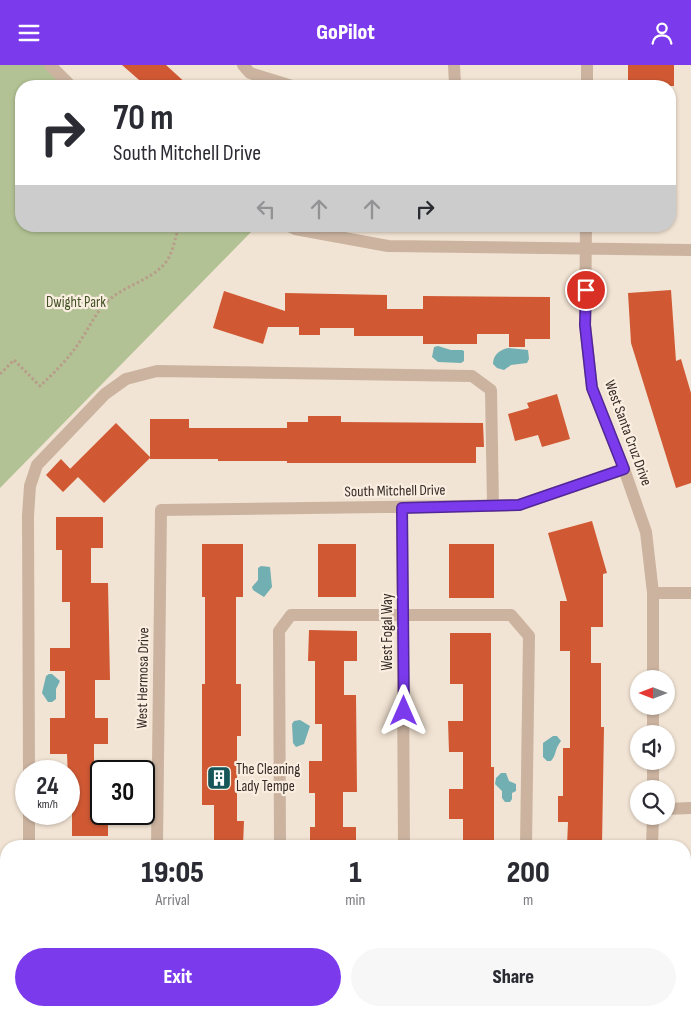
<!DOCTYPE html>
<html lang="en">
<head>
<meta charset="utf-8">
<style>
	body { margin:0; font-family:"Sofia Sans Condensed",sans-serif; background:#f7f7f7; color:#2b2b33; height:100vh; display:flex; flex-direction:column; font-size:19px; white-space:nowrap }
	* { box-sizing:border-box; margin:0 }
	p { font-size:16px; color:#7c7c81 }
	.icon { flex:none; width:28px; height:28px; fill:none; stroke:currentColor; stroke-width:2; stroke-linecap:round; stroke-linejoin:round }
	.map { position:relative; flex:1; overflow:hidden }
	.side { position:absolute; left:0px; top:775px; width:691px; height:176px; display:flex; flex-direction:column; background:#fff; border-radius:20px 20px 0 0; box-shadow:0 1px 4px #0004 }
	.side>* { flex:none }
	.banner { position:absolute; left:15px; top:15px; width:661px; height:152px; border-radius:20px; box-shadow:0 1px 4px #0004; background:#fff; color:#2b2b33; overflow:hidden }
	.needle { width:32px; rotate:270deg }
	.fabs { position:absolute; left:630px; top:605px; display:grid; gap:10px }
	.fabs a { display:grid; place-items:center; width:45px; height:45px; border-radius:50%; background:#fff; box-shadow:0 1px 4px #0004; font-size:25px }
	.speed { position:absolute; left:15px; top:695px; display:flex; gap:10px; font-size:25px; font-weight:700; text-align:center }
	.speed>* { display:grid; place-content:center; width:65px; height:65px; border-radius:50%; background:#fff; box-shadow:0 1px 4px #0004; line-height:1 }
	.speed small { font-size:12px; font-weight:400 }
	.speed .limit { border:2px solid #111; border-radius:8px; background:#fff; color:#111 }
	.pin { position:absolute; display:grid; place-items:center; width:42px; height:42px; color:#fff; margin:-21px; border:2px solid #fff; border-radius:50%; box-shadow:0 1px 5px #0007 }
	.me { position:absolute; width:55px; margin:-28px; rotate:0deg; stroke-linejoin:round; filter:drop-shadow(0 0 4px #0008) }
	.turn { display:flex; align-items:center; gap:18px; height:105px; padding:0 15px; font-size:22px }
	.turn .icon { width:65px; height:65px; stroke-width:2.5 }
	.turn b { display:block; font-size:35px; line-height:42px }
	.lanes { display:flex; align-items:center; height:48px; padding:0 15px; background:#0003; justify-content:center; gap:25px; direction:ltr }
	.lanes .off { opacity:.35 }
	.eta { display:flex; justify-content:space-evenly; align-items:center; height:85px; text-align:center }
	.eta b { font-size:30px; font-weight:800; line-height:35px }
	.cta { display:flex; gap:10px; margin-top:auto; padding:10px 15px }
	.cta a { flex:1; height:58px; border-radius:30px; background:#7c3aed; color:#fff; font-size:20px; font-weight:800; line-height:58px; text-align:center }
	.cta a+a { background:#f7f7f7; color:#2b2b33 }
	header { display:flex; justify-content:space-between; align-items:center; height:65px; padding:0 15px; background:#7c3aed; color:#fff; font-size:22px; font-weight:800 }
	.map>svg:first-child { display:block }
</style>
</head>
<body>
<header><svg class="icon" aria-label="menu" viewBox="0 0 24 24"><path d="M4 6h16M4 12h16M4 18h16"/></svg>GoPilot<svg class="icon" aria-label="person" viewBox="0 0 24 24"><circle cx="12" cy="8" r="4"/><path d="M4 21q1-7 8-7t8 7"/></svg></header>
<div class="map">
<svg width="691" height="951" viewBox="0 0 691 951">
	<rect width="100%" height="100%" fill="#f2e4d4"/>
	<!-- green -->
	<path fill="#b3c294" d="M0,0h50l21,21h-50v140h236l-257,262z"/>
	<!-- water -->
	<path fill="#71afb2" d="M438,281l13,4h11l2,1v10l-3,2 -23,-1 -6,-5 2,-10z
		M509,283l19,2 1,9 -2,4 -16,2 -7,5 -7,-2 -4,-4c0,-9 7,-15 16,-16z
		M261,501l9,1 2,20 -8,10 -11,-7 -1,-3 6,-7v-12z
		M49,609h3l8,7 -4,8v10l-4,3h-4l-6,-9 4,-17z
		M300,655l10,6 -6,18 -8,3 -3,-4 -1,-19 2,-3z
		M553,671h4l4,5c-7,9 -4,13 -10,20h-4l-4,-4v-14z
		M501,708h5l3,8 7,3v7l-4,2v6l-2,3h-5l-3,-4v-7l-7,-7 1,-6z"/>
	<!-- building -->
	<path fill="#d05934" d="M122,0h44l23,21h-43z
		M628,0h46v21h-46z
		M671,225l5,71 5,-2 10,34v90l-15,5 -45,-145 -3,-50z
		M224,226l61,20v-18l102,2v14h36v-13l127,1v42h-25v8h-16v-13h-32v10h-54v-8h-69v-8h-34v7h-21v-8h-31l-5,17 -50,-16z
		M557,329l13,45 -28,8 -4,-12 -23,6 -7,-27 21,-6 -2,-5z
		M308,351h33v6l142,1 1,24h-8v16h-189v-2h-69v-2h-68v-1l-46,45 -34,-34 46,-46 34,34v-38h39v9h98v-6h21z
		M61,394l17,18 -15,15 -17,-17z
		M56,452h47v31h-12v35h17l2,97h-15v38h13v26h-14v40h7v30h7v22h-36v-33h-3l-2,-49h-17v-36h15v-47h-15v-23h20v-46h-8v-52h-6z
		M592,456l15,52 -4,1v53h-12v36h10v64h3l-2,119h-35l1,-24h-10v-26h5v-48h7v-97h-10v-50h7l-19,-68z
		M202,479h41v53h-7v87h5v52h-4v85h7l-1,25h-29v-41h-12v-121h3v-87h-3z
		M318,479h38v53h-38z
		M449,479h45v54h-45z
		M309,565l48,1v30h-13v34h12l1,97h-14v35h13v19l-46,-1v-18h5v-34h-6v-32h13v-37h-7v-63h-7z
		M450,568h41v134h3v79h-31v-27h-14v-30h14v-37h-14l-1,-31h15v-37h-13z"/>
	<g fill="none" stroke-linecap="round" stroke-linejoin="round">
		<!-- path -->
		<path stroke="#b79d8a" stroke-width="3" stroke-dasharray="2.5 2.5" stroke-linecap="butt" d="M0,309l14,-14 26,26c13,-12 26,-25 36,-39 9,-12 16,-27 25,-39 17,-22 50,-26 65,-46 8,-11 8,-24 14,-36"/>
		<!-- service -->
		<path stroke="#cbb3a0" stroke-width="12" d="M243,0l7,8 42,13
			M453,21l2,-2 -1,-19
			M29,706l-1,-255 2,-30 7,-21 68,-71 21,-15 31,-8 315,5 19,14 2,116
			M29,749v32
			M280,781l-1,-215 12,-16h220l18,21 -3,210
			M12,951l1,-6
			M266,951l1,-6
			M516,951l1,-6"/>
		<!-- minor -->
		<path stroke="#cbb3a0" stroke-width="12" d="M50,0l21,21
			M587,21v-21
			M289,161l6,3 93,17 303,4
			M586,161l-1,99 7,63 32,81 22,63 7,61v86
			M402,443l2,338
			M653,528h38
			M653,641v28
			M653,696v28
			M666,744l25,-1
			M157,781l4,-336 358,-5 105,-36
			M652,781l1,-30
			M145,951v-6
			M394,951v-6
			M644,951l1,-6"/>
	</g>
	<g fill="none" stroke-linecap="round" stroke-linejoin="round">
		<defs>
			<path id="route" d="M404,646l-2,-203 117,-3 105,-36 -32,-81 -7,-63 1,-35"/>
		</defs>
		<!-- route casing -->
		<use href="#route" stroke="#51269a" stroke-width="12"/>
		<!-- route -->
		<use href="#route" stroke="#7c3aed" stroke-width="9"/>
	</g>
	<!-- icons -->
	<defs>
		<symbol id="building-square" viewBox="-11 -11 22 22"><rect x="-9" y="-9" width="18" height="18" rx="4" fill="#165558" stroke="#faeee1"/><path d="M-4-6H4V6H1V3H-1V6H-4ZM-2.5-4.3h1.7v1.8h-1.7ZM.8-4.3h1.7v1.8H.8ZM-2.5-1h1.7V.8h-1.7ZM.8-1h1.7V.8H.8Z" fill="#fff"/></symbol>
	</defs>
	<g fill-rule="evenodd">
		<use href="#building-square" x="205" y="699" width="28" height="28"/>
	</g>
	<g text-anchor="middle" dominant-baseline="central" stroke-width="4.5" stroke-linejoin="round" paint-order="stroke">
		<!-- park labels -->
		<g font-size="15" fill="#445426" stroke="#faeee1">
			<text x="76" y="237">Dwight Park</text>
		</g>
		<!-- street labels -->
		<g font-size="15" fill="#342924" stroke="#faeee1">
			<text transform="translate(628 368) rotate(70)">West Santa Cruz Drive</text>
			<text transform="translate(395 426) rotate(-1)">South Mitchell Drive</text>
			<text transform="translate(387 567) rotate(-90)">West Fogal Way</text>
			<text transform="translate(143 613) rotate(-89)">West Hermosa Drive</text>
		</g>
		<!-- poi labels -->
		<g font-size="15" fill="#342924" stroke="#faeee1" text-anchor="start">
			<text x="236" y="704">The Cleaning<tspan x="236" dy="17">Lady Tempe</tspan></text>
		</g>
	</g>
</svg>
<div class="fabs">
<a><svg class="needle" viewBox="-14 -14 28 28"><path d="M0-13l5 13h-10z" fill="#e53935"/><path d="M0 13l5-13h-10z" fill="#7c7c81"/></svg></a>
<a><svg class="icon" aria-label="sound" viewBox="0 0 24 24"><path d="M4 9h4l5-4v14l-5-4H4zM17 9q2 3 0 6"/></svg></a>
<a><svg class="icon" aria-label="search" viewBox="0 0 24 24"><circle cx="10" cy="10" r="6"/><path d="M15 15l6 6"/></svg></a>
</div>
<div class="speed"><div>24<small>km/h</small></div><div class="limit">30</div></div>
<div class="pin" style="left:586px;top:225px;background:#d93025"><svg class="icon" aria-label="arrive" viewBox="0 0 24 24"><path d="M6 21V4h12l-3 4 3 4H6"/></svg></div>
<svg class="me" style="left:404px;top:646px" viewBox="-20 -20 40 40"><path d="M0-17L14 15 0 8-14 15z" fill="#7c3aed" stroke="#fff" stroke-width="4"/></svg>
<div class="banner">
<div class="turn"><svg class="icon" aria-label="right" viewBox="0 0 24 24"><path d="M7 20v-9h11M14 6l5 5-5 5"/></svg><div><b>70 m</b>South Mitchell Drive</div></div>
<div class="lanes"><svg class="icon off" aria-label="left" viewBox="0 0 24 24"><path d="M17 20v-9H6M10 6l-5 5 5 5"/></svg><svg class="icon off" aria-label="ahead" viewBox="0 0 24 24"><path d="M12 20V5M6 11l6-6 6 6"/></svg><svg class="icon off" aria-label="ahead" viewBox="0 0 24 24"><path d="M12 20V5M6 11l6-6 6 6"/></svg><svg class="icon" aria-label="right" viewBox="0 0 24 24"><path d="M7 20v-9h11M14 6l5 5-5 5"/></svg></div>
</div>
<section class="side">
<div class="eta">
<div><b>19:05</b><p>Arrival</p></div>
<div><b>1</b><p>min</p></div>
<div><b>200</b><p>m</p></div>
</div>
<div class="cta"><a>Exit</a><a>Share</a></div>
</section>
</div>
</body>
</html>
